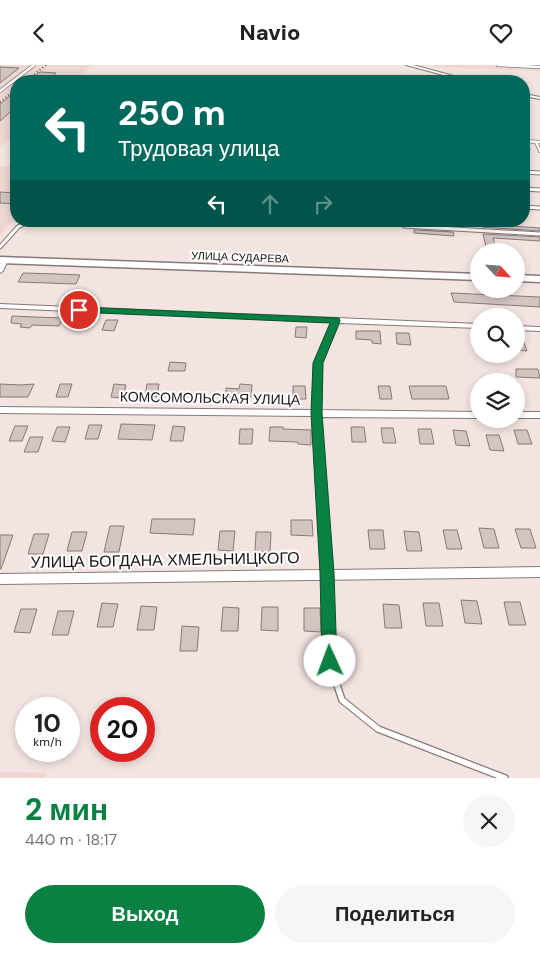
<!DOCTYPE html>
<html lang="ru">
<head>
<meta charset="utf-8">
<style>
	body { margin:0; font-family:"DM Sans",sans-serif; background:#f6f6f6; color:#222; height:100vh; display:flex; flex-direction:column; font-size:19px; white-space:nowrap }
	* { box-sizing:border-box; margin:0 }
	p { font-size:16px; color:#767676 }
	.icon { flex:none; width:28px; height:28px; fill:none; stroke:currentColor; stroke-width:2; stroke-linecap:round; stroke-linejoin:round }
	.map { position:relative; height:713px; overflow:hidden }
	.details { display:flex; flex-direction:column; background:#fff; flex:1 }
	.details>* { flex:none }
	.guide { position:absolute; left:10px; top:10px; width:520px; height:152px; border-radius:20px; box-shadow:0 2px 8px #0003; background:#00695c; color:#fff; overflow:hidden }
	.needle { width:32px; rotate:116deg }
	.buttons { position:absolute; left:470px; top:178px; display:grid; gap:10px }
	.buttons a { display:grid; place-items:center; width:55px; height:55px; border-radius:50%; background:#fff; box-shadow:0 2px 8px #0003; font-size:25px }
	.speed { position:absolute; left:15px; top:632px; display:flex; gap:10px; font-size:25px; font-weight:700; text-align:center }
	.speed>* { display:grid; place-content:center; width:65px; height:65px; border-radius:50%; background:#fff; box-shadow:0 2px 8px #0003; line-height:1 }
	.speed small { font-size:12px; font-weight:400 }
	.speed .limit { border:8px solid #d22; background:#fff; color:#111 }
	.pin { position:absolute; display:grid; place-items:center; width:42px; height:42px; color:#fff; margin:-21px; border:2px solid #fff; border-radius:50%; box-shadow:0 1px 5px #0007 }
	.me { position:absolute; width:55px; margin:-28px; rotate:358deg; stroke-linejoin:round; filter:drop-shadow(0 0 4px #0008) }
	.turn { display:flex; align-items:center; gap:18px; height:105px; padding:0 25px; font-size:22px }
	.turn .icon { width:65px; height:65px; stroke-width:2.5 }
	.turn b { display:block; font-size:35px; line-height:42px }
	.lanes { display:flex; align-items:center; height:48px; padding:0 25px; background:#0003; justify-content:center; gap:25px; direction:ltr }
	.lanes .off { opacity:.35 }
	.round { display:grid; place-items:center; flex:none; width:52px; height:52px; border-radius:26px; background:#f6f6f6 }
	.head { display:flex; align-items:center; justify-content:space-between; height:85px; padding:0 25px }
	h1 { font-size:30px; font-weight:800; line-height:38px; color:#0b8043 }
	.primary-button { display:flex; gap:10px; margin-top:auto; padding:10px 25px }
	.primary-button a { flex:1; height:58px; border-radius:30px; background:#0b8043; color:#fff; font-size:20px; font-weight:800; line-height:58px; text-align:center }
	.primary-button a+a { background:#f6f6f6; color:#222 }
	header { display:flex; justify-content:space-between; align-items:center; height:65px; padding:0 25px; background:#fff; font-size:22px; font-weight:800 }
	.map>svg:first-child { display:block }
</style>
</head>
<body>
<header><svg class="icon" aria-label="back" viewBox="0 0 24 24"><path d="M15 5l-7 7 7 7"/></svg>Navio<svg class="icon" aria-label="heart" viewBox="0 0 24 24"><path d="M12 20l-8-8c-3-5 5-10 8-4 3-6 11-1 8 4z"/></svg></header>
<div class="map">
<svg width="540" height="713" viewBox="0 0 540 713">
	<rect width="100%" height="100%" fill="#f3e4e1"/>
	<!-- built -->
	<path fill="#eed6d1" d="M0,0h93l-19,16h-58v52l-16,14z
		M433,0h107v6l-107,-4z
		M0,101h16v52l-16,17z
		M0,707l46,1 -1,5h-45z"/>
	<!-- building -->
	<path fill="#d3c4c2" stroke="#877977" d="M0,2l19,1 -19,15z
		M40,7l16,1 -9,8h-18z
		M16,26v16l-16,14v-17z
		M0,127l16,1v11l-16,-1z
		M481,159l59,4v3l-58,-4z
		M414,165l39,2 1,4 -40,-3z
		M483,169l57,3v4l-47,-3 4,13h-10z
		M23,208l34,1 23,1 -4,9 -58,-2z
		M451,228l89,4v10l-86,-5z
		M12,251l23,1 28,1 -4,8 -27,-1 -2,3 -10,-1 2,-3 -11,-1z
		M106,255h12l-4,11 -12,-1z
		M296,262h11l-1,11 -11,-1z
		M356,266h24l1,13 -9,-1v-3l-16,-1z
		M516,267h4l7,19 -9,-1z
		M396,268h13l2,12 -14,-1z
		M170,297l16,1 -1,8h-17z
		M516,304h22l2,9 -24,-1z
		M0,319l21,1 13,-1 -6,13h-28z
		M60,319h12l-4,13h-12z
		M114,319l12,1 -3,13 -12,-1z
		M147,319h12l-2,13h-12z
		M240,319l12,1 -1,12h-25v-9l13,1z
		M293,321h12l1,13h-13z
		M378,321h12l2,13h-12z
		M409,321h37l3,13h-37z
		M121,359l34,1 -3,15 -34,-1z
		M89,360h13l-4,14h-13z
		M15,361h13l-6,15h-13z
		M173,361l12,1 -2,14h-13z
		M57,362h13l-5,15 -13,-1z
		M270,362h13v2l28,1v15l-13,-1v-2l-29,-1z
		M351,362h13l2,15h-14z
		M381,363h12l3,15h-13z
		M240,364h13l-1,15h-13z
		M418,364h13l3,15h-14z
		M453,365l13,1 4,15 -14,-1z
		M514,365h13l5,14h-14z
		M486,370h13l5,16 -14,-1z
		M30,372h13l-5,15h-14z
		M152,454h43l-2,16 -43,-2z
		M291,455h21l1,16 -22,-1z
		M110,461h14l-5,26h-15z
		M479,463l15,1 5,19h-15z
		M515,464h15l6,19h-15z
		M368,465h15l2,19h-15z
		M443,465h14l5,19h-15z
		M220,466h15l-2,20 -15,-1z
		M404,466l15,1 3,19h-15z
		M72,467h15l-5,19h-15z
		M256,467h15l-1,20h-15z
		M34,469h15l-6,20h-15z
		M0,470h13l-12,34h-1z
		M461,535l16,1 5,23 -17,-1z
		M504,537h16l6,23h-17z
		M102,538l16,1 -5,23h-16z
		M423,538h16l4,23h-17z
		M383,539l16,1 3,23h-17z
		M141,541l16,1 -3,23h-17z
		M223,542l16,1 -1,23h-17z
		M262,542h16v24l-17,-1z
		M304,543h16l1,24 -17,-1z
		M21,544h16l-7,24 -16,-1z
		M58,546h16l-6,24h-16z
		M182,561l17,1 -2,24h-17z"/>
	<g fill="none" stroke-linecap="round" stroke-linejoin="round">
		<defs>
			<path id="service-far2" d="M498,0l42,2
				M0,26l34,-26
				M524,76l16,1
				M536,77l4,9"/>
			<path id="service-far1" d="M524,107l16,1
				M524,124l16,1
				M524,142l16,1
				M404,161l136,8
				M0,182l18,-20 11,-6"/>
			<path id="service" d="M327,510l2,86 13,39 36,29 127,49"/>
			<path id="minor" d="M406,0h7l59,16h-6z
				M524,29l16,3v2l-16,-3z
				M5,193l3,2 -5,11 -3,2v-9l3,-5z
				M0,239l479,20v4l-140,-5 -17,40 -2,47 159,2v6l-158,-1 11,153 208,-3v10l-540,7v-10l321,-4 -9,-154 -312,-3v-6l312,3 2,-47 18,-41 -332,-14z
				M516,261l24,1v4l-24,-1z
				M516,347h24v6h-24z"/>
			<path id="tertiary" d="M0,192l479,17v6l-479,-17z
				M516,210l24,1v6l-24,-1z"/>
		</defs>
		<!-- service-far2 casing -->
		<use href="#service-far2" stroke="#877977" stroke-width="4"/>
		<!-- service-far1 casing -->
		<use href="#service-far1" stroke="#877977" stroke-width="5"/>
		<!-- service casing -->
		<use href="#service" stroke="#877977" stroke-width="8"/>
		<!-- minor casing -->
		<use href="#minor" stroke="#877977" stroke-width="2"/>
		<!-- tertiary casing -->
		<use href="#tertiary" stroke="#877977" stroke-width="3"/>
		<!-- path -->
		<path stroke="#a29794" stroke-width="1" stroke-dasharray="1 1" stroke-linecap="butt" d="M524,85l8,-1"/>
		<!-- service-far2 -->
		<use href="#service-far2" stroke="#fff" stroke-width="2.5"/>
		<!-- service-far1 -->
		<use href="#service-far1" stroke="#fff" stroke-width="3"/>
		<!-- service -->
		<use href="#service" stroke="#fff" stroke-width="5.5"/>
		<!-- minor -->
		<use href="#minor" fill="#fff" fill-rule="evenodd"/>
		<!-- tertiary -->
		<use href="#tertiary" fill="#fff" fill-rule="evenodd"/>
		<!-- rail -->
		<path stroke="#635a59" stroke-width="2" stroke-dasharray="1 2.5" stroke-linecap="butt" d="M26,16l20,-16
			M0,37l16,-13"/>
	</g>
	<!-- route -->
	<path fill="#0b8043" stroke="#07532c" d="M79,242l260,11 1,3 -17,42 -1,50 12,160 3,88 -2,5 -5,3 -6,-3 -2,-5 -2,-88 -9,-160 2,-50 17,-40 -254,-11 -2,-2z"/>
	<g text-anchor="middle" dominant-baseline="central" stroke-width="4" stroke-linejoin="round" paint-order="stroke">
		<!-- far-street labels -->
		<g font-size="11" fill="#1a1514" stroke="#fff">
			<text transform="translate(240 192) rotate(2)">УЛИЦА СУДАРЕВА</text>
		</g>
		<!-- street labels -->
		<g font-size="14" fill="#1a1514" stroke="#fff">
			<text transform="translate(210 333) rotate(1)">КОМСОМОЛЬСКАЯ УЛИЦА</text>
		</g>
		<!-- near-street labels -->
		<g font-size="16" fill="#1a1514" stroke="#fff">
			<text transform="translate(165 495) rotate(-1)">УЛИЦА БОГДАНА ХМЕЛЬНИЦКОГО</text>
		</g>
	</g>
</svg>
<div class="buttons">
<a><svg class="needle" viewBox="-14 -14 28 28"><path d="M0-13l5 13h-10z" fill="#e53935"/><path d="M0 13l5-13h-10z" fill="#767676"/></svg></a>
<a><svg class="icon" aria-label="search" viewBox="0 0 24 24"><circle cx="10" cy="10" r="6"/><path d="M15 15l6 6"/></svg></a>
<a><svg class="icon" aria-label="layers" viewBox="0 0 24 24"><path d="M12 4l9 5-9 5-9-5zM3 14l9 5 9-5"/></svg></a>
</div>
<div class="speed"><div>10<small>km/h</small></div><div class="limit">20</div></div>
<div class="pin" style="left:79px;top:245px;background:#d93025"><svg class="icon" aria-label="arrive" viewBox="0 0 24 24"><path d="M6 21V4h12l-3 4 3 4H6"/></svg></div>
<svg class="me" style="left:330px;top:596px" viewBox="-20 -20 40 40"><circle r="19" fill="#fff"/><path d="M0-13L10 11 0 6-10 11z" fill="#0b8043"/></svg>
<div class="guide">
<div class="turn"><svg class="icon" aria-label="left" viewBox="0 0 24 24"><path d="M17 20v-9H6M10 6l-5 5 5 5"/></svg><div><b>250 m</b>Трудовая улица</div></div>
<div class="lanes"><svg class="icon" aria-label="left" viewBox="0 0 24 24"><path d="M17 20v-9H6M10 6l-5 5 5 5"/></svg><svg class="icon off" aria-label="ahead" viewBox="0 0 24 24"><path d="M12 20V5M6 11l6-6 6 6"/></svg><svg class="icon off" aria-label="right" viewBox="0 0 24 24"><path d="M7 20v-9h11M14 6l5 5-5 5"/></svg></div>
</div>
</div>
<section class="details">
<div class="head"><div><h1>2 мин</h1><p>440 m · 18:17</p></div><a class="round"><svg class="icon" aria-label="close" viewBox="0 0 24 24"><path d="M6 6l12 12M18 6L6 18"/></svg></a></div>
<div class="primary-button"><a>Выход</a><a>Поделиться</a></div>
</section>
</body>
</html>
